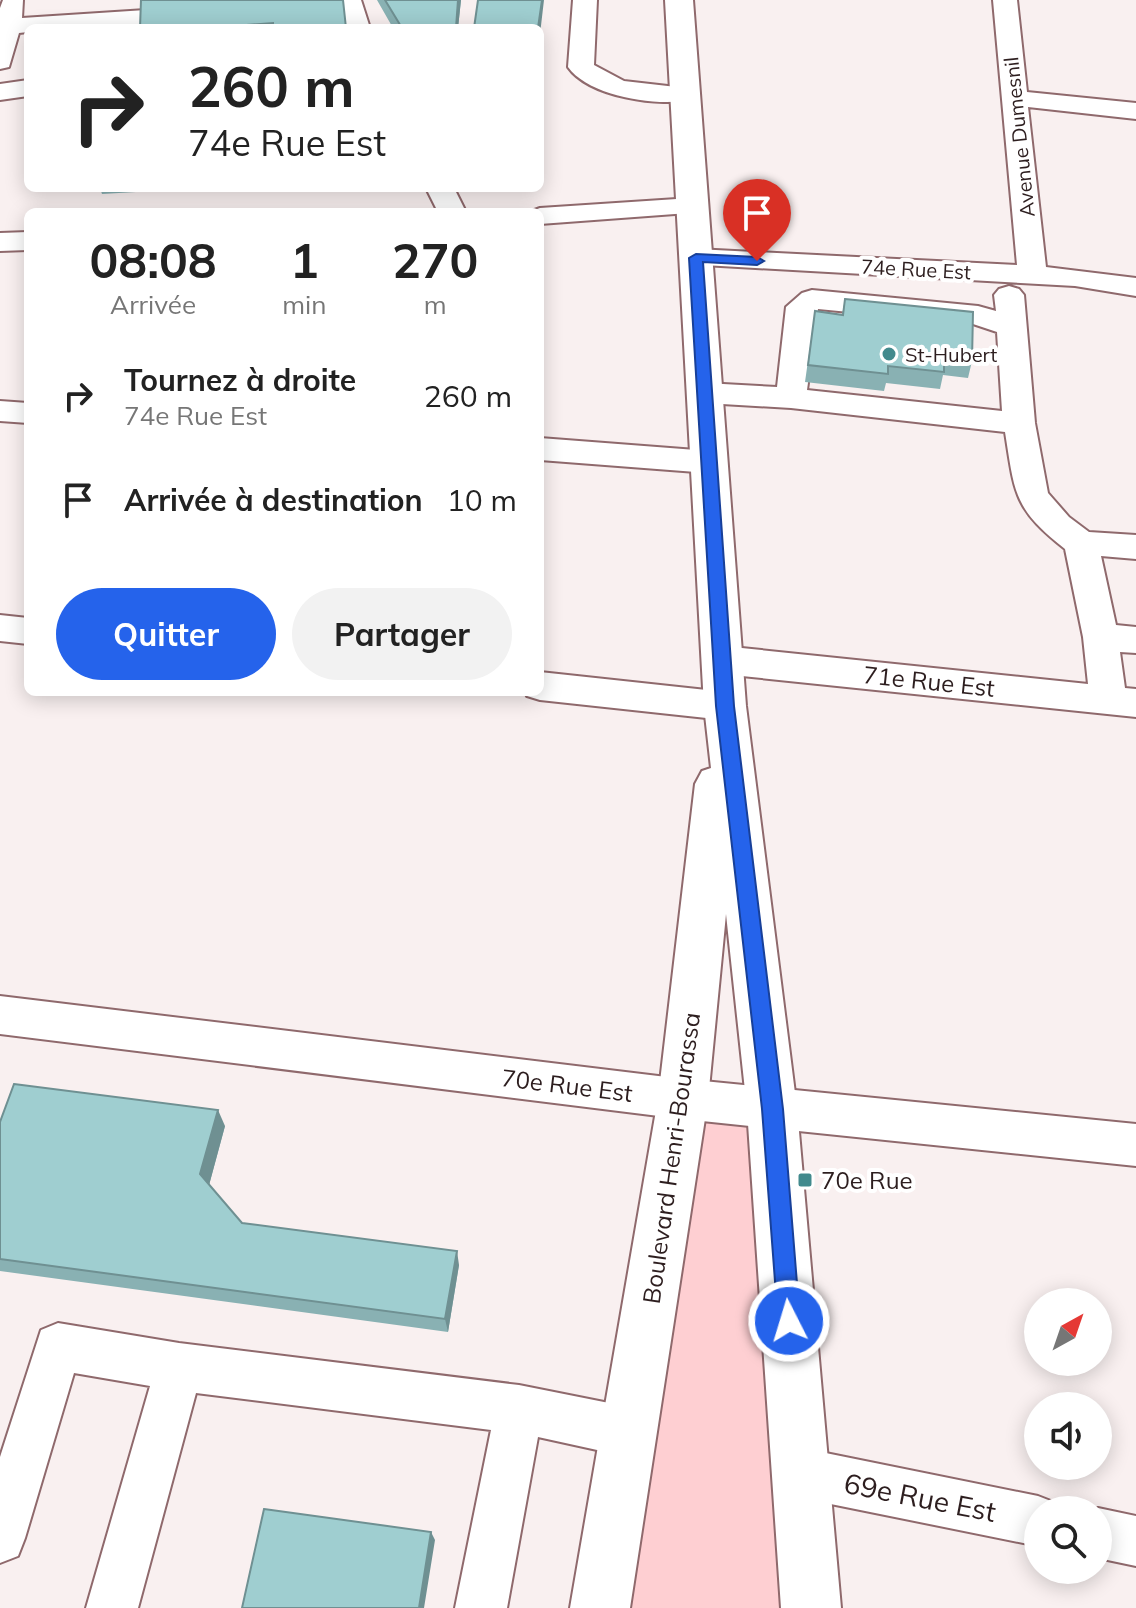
<!DOCTYPE html>
<html lang="fr">
<head>
<meta charset="utf-8">
<style>
	body { margin:0; font-family:Mulish,sans-serif; background:#f2f2f2; color:#222; height:100vh; display:flex; flex-direction:column; font-size:30px; white-space:nowrap }
	* { box-sizing:border-box; margin:0 }
	p { font-size:26px; color:#767676 }
	.icon { flex:none; width:44px; height:44px; fill:none; stroke:currentColor; stroke-width:2; stroke-linecap:round; stroke-linejoin:round }
	.map { position:relative; flex:1; overflow:hidden }
	.drawer { position:absolute; left:24px; top:208px; width:520px; height:488px; display:flex; flex-direction:column; background:#fff; border-radius:12px; box-shadow:0 4px 20px #0003 }
	.drawer>* { flex:none }
	.guide { position:absolute; left:24px; top:24px; width:520px; height:168px; border-radius:12px; box-shadow:0 4px 20px #0003; background:#fff; color:#222; overflow:hidden }
	.needle { width:52px; rotate:40deg }
	.buttons { position:absolute; left:1024px; top:1288px; display:grid; gap:16px }
	.buttons a { display:grid; place-items:center; width:88px; height:88px; border-radius:50%; background:#fff; box-shadow:0 4px 20px #0003; font-size:40px }
	.pin { position:absolute; display:grid; place-items:center; width:68px; height:68px; color:#fff; margin:-82px -34px; border-radius:50% 50% 50% 0; rotate:-45deg; box-shadow:0 0 8px #0007 }
	.pin .icon { rotate:45deg }
	.me { position:absolute; width:88px; margin:-44px; rotate:355deg; stroke-linejoin:round; filter:drop-shadow(0 0 6px #0008) }
	.turn { display:flex; align-items:center; gap:28px; height:168px; padding:0 32px; font-size:36px }
	.turn .icon { width:104px; height:104px; stroke-width:2.5 }
	.turn b { display:block; font-size:56px; line-height:68px }
	.eta { display:flex; justify-content:space-evenly; align-items:center; height:136px; text-align:center }
	.eta b { font-size:48px; font-weight:700; line-height:56px }
	.button { display:flex; gap:16px; margin-top:auto; padding:16px 32px }
	.button a { flex:1; height:92px; border-radius:48px; background:#2563eb; color:#fff; font-size:32px; font-weight:700; line-height:92px; text-align:center }
	.button a+a { background:#f2f2f2; color:#222 }
	ul { padding:0; list-style:none }
	li { display:flex; align-items:center; gap:24px; height:104px; padding:0 32px }
	li div { flex:1 }
	li b { display:block; font-size:30px }
	li em { font-style:normal }
	.map>svg:first-child { display:block }
</style>
</head>
<body>
<div class="map">
<svg width="1136" height="1608" viewBox="0 0 1136 1608">
	<rect width="100%" height="100%" fill="#f9f0f0"/>
	<!-- green -->
	<path fill="#fecfd2" d="M683,1099l89,10 38,499h-210z"/>
	<g fill="none" stroke-linecap="round" stroke-linejoin="round">
		<defs>
			<path id="minor" d="M3,0h20l-1,18 170,-11 9,2 3,5 -3,5 -9,2 -92,7h-72v4l-9,1 -10,34 -9,2v-61z
				M337,0h24l9,28h-24z
				M573,0h24l-3,65 30,16 70,8 4,5 -4,5c-33,9 -105,-2 -126,-32z
				M993,0h24l10,92 109,11v16l-108,-12 18,160 90,11v18l-61,-10 -389,-22 -4,-6 4,-6 10,-3 321,16z
				M28,80v16l-28,4v-16z
				M426,188h28l12,24h-28z
				M692,198l10,2 4,6 -4,6 -162,12v-12h-11l11,-4z
				M28,232v18l-28,1v-18z
				M1009,286l10,3 5,6 11,128 13,70 21,24 20,15 47,3v24l-35,-3 15,69 20,2v26l-16,-1 5,36 11,1v28l-414,-43 -13,-4 -5,-10 5,-10 13,-4 366,38 -5,-47 -18,-88c-52,-41 -50,-55 -60,-117l-214,-24 -86,-5 -11,-3 -4,-7 4,-7 11,-3 72,4 9,-80 16,-14 10,-3 166,16 18,5 -2,-16 5,-6zM818,309l155,15 24,8 5,79 -195,-21z
				M0,401l28,2v20l-28,-2z
				M540,438l169,13 11,3 5,8 -5,8 -11,3 -169,-13z
				M0,615l28,3v26l-28,-3z
				M540,672l185,20 13,4 5,10 -5,10 -13,4 -185,-20 -13,-4 -2,-4h15z
				M0,996l683,83 453,45v42l-453,-47 -683,-85z
				M58,1323l121,20 340,42 110,22 17,8 8,17 -8,17 -17,8 -91,-20 -31,171h-52l36,-178 -295,-37 -58,215h-52l64,-222 -76,-13 -49,165 -7,18 -18,7v-106l41,-127z
				M801,1448l237,48 18,7 3,7h-21v36l-237,-48 -18,-7 -7,-18 7,-18z
				M1098,1508l38,8v50l-38,-8v-48h-6z"/>
			<path id="major" d="M665,0h28l53,706 51,403 44,499h-60l-34,-499 -21,-195 -18,185 -78,509h-60l88,-509 37,-315 7,-13 9,-3 -7,-62z"/>
		</defs>
		<!-- minor casing -->
		<use href="#minor" stroke="#8f696c" stroke-width="4"/>
		<!-- major casing -->
		<use href="#major" stroke="#8f696c" stroke-width="4"/>
		<!-- minor -->
		<use href="#minor" fill="#fff" fill-rule="evenodd"/>
		<!-- major -->
		<use href="#major" fill="#fff" fill-rule="evenodd"/>
	</g>
	<!-- wall -->
	<path fill="#89b1b3" d="M141,0l205,28h-206z
		M377,0h84l-3,28h-65z
		M100,188h104l-102,6z
		M845,299l127,62 -4,17 -25,-3 -3,14 -54,-6 -2,8 -79,-9 10,-71 27,4z
		M0,1122l225,4 -16,59 33,38 217,42 -11,67 -448,-61z"/>
	<!-- shaded-wall -->
	<path fill="#6f9092" d="M458,0h3l-3,28h-2z
		M542,0h2l-4,34v-6h-2z
		M218,1110l7,16 -17,63 -8,-15z
		M457,1251l2,14 -11,67 -3,-13z
		M431,1532l4,8 -11,68h-5z"/>
	<!-- building -->
	<path fill="#9fced0" stroke="#6f9092" stroke-width="2" d="M141,0h202l3,28h-73v-5l-66,5h-67z
		M385,0h73l-2,28h-54z
		M478,0h64l-4,28h-64z
		M845,299l128,13 -1,49 -28,-3v14l-56,-6v8l-80,-9 7,-54 28,4z
		M14,1084l204,26 -18,64 42,49 215,28 -12,68 -445,-60v-137z
		M264,1509l167,23 -12,76h-177z"/>
	<!-- route -->
	<path fill="#2563eb" stroke="#184099" stroke-width="2" d="M696,254l61,3 7,4 -7,4 -54,-3 31,444 49,403 17,212 -3,8 -8,4 -8,-4 -3,-8 -16,-212 -46,-403 -27,-448z"/>
	<!-- markers -->
	<g fill="#428a8d" stroke="#fff" stroke-width="3">
		<circle cx="889" cy="354" r="8"/>
		<rect x="797" y="1172" width="16" height="16" rx="4"/>
	</g>
	<g text-anchor="middle" dominant-baseline="central" stroke-width="8" stroke-linejoin="round" paint-order="stroke">
		<!-- far-street labels -->
		<g font-size="20" fill="#2d1e1f" stroke="#fff">
			<text transform="translate(1019 137) rotate(-96)">Avenue Dumesnil</text>
			<text transform="translate(916 269) rotate(3)">74e Rue Est</text>
		</g>
		<!-- far-poi labels -->
		<g font-size="20" fill="#2d1e1f" stroke="#fff" text-anchor="start">
			<text x="905" y="354">St-Hubert</text>
		</g>
		<!-- street labels -->
		<g font-size="24" fill="#2d1e1f" stroke="#fff">
			<text transform="translate(929 681) rotate(6)">71e Rue Est</text>
			<text transform="translate(567 1085) rotate(7)">70e Rue Est</text>
			<text transform="translate(671 1158) rotate(-82)">Boulevard Henri-Bourassa</text>
		</g>
		<!-- poi labels -->
		<g font-size="24" fill="#2d1e1f" stroke="#fff" text-anchor="start">
			<text x="821" y="1180">70e Rue</text>
		</g>
		<!-- near-street labels -->
		<g font-size="28" fill="#2d1e1f" stroke="#fff">
			<text transform="translate(920 1497) rotate(11)">69e Rue Est</text>
		</g>
	</g>
</svg>
<div class="buttons">
<a><svg class="needle" viewBox="-14 -14 28 28"><path d="M0-13l5 13h-10z" fill="#e53935"/><path d="M0 13l5-13h-10z" fill="#767676"/></svg></a>
<a><svg class="icon" aria-label="sound" viewBox="0 0 24 24"><path d="M4 9h4l5-4v14l-5-4H4zM17 9q2 3 0 6"/></svg></a>
<a><svg class="icon" aria-label="search" viewBox="0 0 24 24"><circle cx="10" cy="10" r="6"/><path d="M15 15l6 6"/></svg></a>
</div>
<div class="pin" style="left:757px;top:261px;background:#d93025"><svg class="icon" aria-label="arrive" viewBox="0 0 24 24"><path d="M6 21V4h12l-3 4 3 4H6"/></svg></div>
<svg class="me" style="left:789px;top:1321px" viewBox="-20 -20 40 40"><circle r="17" fill="#2563eb" stroke="#fff" stroke-width="3"/><path d="M0-11L8 9 0 5-8 9z" fill="#fff"/></svg>
<div class="guide">
<div class="turn"><svg class="icon" aria-label="right" viewBox="0 0 24 24"><path d="M7 20v-9h11M14 6l5 5-5 5"/></svg><div><b>260 m</b>74e Rue Est</div></div>
</div>
<section class="drawer">
<div class="eta">
<div><b>08:08</b><p>Arrivée</p></div>
<div><b>1</b><p>min</p></div>
<div><b>270</b><p>m</p></div>
</div>
<ul>
<li><svg class="icon" aria-label="right" viewBox="0 0 24 24"><path d="M7 20v-9h11M14 6l5 5-5 5"/></svg><div><b>Tournez à droite</b><p>74e Rue Est</p></div><em>260 m</em></li>
<li><svg class="icon" aria-label="arrive" viewBox="0 0 24 24"><path d="M6 21V4h12l-3 4 3 4H6"/></svg><div><b>Arrivée à destination</b></div><em>10 m</em></li>
</ul>
<div class="button"><a>Quitter</a><a>Partager</a></div>
</section>
</div>
</body>
</html>
